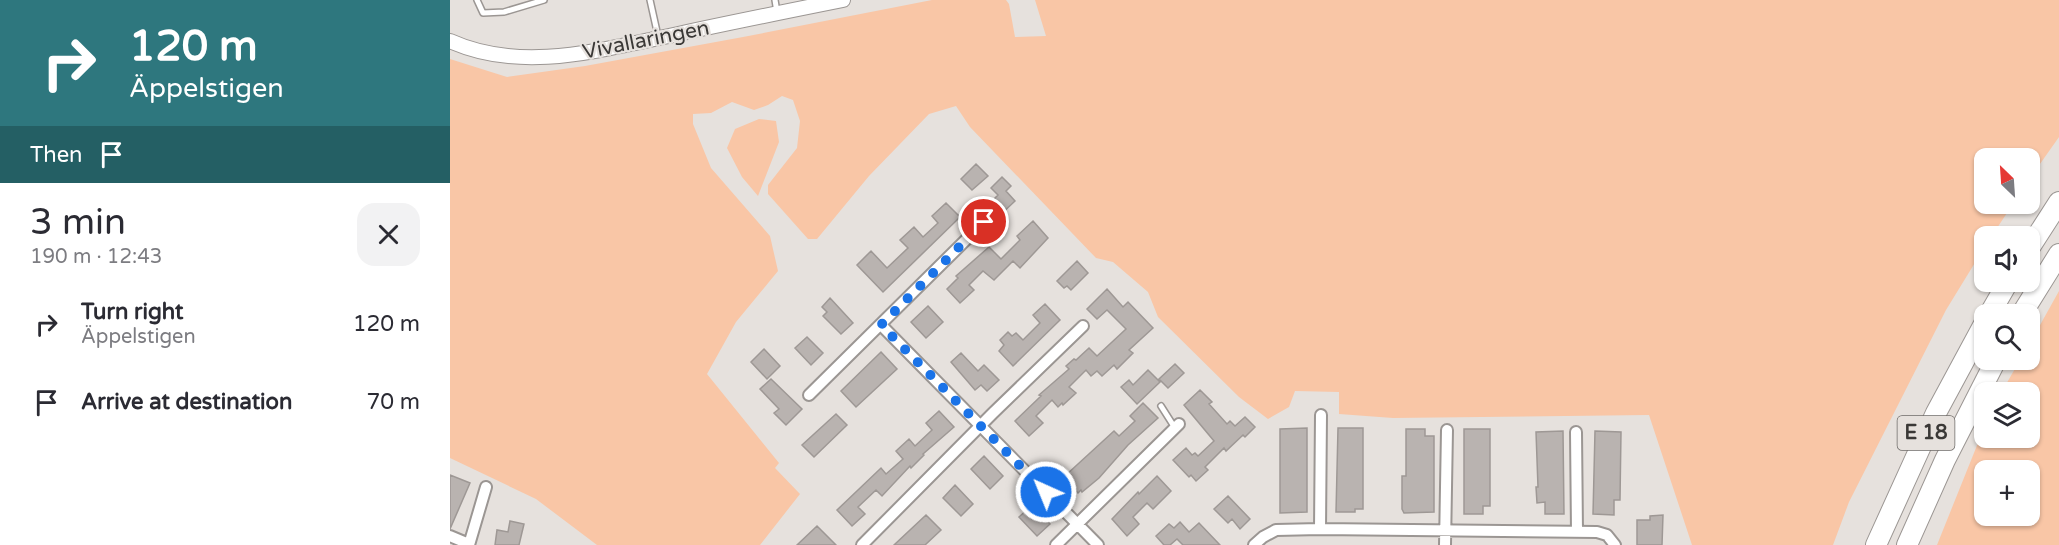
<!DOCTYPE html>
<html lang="en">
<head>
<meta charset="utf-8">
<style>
	body { margin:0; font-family:"Varela Round",sans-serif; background:#f2f2f3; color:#2b2b33; height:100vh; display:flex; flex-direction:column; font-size:22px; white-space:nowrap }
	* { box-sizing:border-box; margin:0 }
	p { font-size:20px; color:#7c7c81 }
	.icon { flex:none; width:33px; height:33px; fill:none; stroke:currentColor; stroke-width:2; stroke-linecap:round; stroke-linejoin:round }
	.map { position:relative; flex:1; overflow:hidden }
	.panel { display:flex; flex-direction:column; background:#fff; width:450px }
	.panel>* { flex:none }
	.banner { background:#2e777e; color:#fff; overflow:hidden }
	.needle { width:39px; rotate:335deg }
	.fabs { position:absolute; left:1524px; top:148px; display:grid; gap:12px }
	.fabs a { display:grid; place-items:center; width:66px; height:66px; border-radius:12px; background:#fff; box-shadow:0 2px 4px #0004; font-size:30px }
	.pin { position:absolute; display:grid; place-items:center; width:51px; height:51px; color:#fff; margin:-26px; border:3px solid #fff; border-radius:50%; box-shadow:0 2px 6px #0007 }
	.me { position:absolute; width:66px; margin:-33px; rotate:316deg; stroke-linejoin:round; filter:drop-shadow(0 0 4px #0008) }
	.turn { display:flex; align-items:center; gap:21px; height:126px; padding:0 30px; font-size:27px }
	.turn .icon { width:78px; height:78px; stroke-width:2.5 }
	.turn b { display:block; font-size:42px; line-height:51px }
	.then { display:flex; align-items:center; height:57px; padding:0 30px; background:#0003; gap:12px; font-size:22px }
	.round { display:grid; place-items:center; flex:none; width:63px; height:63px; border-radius:18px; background:#f2f2f3 }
	.head { display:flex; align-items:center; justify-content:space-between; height:102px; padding:0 30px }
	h1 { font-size:36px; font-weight:600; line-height:45px }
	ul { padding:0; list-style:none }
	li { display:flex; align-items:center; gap:18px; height:78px; padding:0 30px }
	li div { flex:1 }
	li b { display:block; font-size:22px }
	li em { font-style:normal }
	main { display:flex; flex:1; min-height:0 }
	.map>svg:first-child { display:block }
</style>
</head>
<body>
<main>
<section class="panel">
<div class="banner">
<div class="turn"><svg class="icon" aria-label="right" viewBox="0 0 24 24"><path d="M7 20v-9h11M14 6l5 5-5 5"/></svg><div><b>120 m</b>Äppelstigen</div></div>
<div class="then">Then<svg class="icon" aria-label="arrive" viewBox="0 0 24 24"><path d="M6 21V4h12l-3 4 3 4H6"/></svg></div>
</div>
<div class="head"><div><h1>3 min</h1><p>190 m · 12:43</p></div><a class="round"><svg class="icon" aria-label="close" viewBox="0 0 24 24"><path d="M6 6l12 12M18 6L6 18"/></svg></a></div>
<ul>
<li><svg class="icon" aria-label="right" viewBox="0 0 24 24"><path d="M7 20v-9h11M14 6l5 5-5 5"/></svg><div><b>Turn right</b><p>Äppelstigen</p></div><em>120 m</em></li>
<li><svg class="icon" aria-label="arrive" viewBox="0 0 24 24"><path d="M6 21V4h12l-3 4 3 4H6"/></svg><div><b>Arrive at destination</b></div><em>70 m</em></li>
</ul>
</section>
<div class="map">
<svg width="1609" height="545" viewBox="0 0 1609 545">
	<rect width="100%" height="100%" fill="#e6e1dd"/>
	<!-- green -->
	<path fill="#f9c6a6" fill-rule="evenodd" d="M482,0h74l3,4 6,33 31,-1 -11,-36h1024v137l-29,41v-19h-46v45h29l-22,33h-7v11l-38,62 -97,192 -16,43h-141l-43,-130 -256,3 -54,-4v-22l-44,-1 -6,16 -21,12 -29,-22 -81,-80 -10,-25 -35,-30 -17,-4 -126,-131 -14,-21 -27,8 -60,62 -52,63h-9l-40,-45v-9l29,-37 3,-27 -7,-21 -11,-4 -14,9 -14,5 -22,-8 -21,11 -18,1v10l18,44 59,68 8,35 -42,51 -29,52 72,89 -4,5 25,26 -40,51h-163l-61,-46 -86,-41v-399l57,18 78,-11 158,-29z
		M309,119l17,2 3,21 -21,54 -16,-19 -15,-29 8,-19z
		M1609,291v254h-122l47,-117v10h46v-45h-29l19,-33h10v-17zM1534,471h46v45h-46z"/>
	<!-- building -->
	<path fill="#b9b3b0" stroke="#9e9895" stroke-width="1.5" d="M526,164l12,12 -16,14 -11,-11z
		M552,177l9,9 -5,5 9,10 -17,16 -11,-11 11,-11 -7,-7z
		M496,203l14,14 -77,75 -26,-27 14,-14 16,17 21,-20 -8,-8 14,-13 9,10 15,-14 -6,-7z
		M583,221l15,17 -28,30 -7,-7 -19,19 -11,-9 -14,14 5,5 -14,13 -13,-14 11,-11 -2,-2 33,-29 12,12 19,-19 -3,-4z
		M627,261l11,12 -17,17 -4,-4 -3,2 -7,-7z
		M657,289l16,18 5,-5 25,26 -24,22 4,3 -16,16 -3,-4 -12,11 -5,-5 -6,5 -5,-6 -17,17 7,6 -13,12 -1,-2 -4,4 -6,-7 -16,16 7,7 -14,13 -14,-15 26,-25 -2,-1 30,-26 -3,-3 8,-7 2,1 13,-12 8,8 29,-27 -19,-19 -10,9 -10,-10z
		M380,298l23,25 -12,11 -18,-18 4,-4 -5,-5z
		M595,304l15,16 -47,46 -14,-15 5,-6 -4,-5 8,-8 4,4 4,-3 7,7 17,-17 -7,-8z
		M478,306l15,16 -17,16 -15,-16z
		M357,337l16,16 -12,12 -16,-17z
		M314,349l16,17 -13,13 -16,-17z
		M431,352l16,17 -41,38 -15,-16z
		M511,353l17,18 6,-6 15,15 -12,11 -6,-6 -6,5 -24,-28z
		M725,364l9,9 -16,15 -9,-9z
		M698,370l12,12 -23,22 -16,-17 8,-7 4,5z
		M321,379l31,30 -16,16 -12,-12 5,-4 -19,-20z
		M750,390l12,12 -3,2 18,20 3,-3 5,5 10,-9 10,10 -10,10 -2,-2 -17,16 -2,-3 -19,19 3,3 -12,11 -5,-6 -2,2 -16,-17 13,-12 6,7 3,-2 3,3 16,-15 -30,-36z
		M693,403l15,15 -30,27 -29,33 -17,14 -1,-2 -3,3 -8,-8 3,-3 -7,-7 48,-44 5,5 16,-15 -5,-5z
		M489,411l15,16 -31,27 1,1 -13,13 -1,-2 -28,30 -6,-6 -18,17 7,7 -13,12 -15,-16 44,-42 5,6 17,-15 -7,-8 13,-12 6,7 17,-16 -6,-7z
		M386,414l11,11 -33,32 -12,-12z
		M857,428v84l-27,1v-84z
		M888,428h25v81h-8v3h-19z
		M956,429h19v7h9v76l-30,1 -2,-4v-33h4z
		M1014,429h26v77h-7v8h-19z
		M1113,431l1,83h-19v-12l-8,1 -1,-16h2l-2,-55z
		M1145,431l26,1 -1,68h-6v15l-21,-1z
		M534,456l19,20 -13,13 -19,-20z
		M0,475l20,8 -20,46z
		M707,476l14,15 -18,18 -6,-6 -14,14 6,7 -12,12 -15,-17 26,-27 1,2z
		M505,485l18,19 -12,12 -18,-18z
		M778,496l22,23 -10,10 -8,-10 -4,4 -14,-14z
		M582,505l18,19 -13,12 -18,-19z
		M476,515l15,15 -16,15h-31z
		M1213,515l-1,30h-25v-25h13v-4z
		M60,521l14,3 -5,21h-24l2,-15 11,2z
		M730,522l9,10 10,-9 21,22h-37l-6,-6 -7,6h-6l-8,-9 13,-12 5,4z
		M367,526l19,19h-39z"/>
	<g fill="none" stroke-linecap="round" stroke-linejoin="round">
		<defs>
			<path id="service" d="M27,0l6,13 21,-1 40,-12
				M200,0l8,36
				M325,0l2,12
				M711,406l14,22"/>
			<path id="minor" d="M431,325l217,220
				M359,395l175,-173
				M1126,432l1,100
				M870,529l1,-114
				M0,536l19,8
				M19,545l17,-58
				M412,545l131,-132 90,-87
				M606,545l123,-121
				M804,545l9,-8 13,-7 44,-1 277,3 10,3 8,10
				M995,545l2,-115"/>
			<path id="tertiary" d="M0,41c73,33 153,8 228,-7 55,-12 110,-23 165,-34"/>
			<path id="motorway" d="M1580,247l29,-45
				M1539,315l19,-33
				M1571,315l38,-61
				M1426,545l60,-132 48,-89
				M1457,545l38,-85 51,-100"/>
		</defs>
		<!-- service casing -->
		<use href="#service" stroke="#9b9693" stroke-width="8"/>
		<!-- minor casing -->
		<use href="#minor" stroke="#9b9693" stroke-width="14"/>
		<!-- tertiary casing -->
		<use href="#tertiary" stroke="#9b9693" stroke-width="16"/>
		<!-- motorway casing -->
		<use href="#motorway" stroke="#9b9693" stroke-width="22"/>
		<!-- service -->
		<use href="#service" stroke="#fff" stroke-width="5"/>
		<!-- minor -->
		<use href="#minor" stroke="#fff" stroke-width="10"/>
		<!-- tertiary -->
		<use href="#tertiary" stroke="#fff" stroke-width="14"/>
		<!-- motorway -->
		<use href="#motorway" stroke="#fff" stroke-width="20"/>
	</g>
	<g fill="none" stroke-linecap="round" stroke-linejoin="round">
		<!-- route -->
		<path stroke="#1a73e8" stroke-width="10" stroke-dasharray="0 18" d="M534,222l-103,103 165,167"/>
	</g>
	<g text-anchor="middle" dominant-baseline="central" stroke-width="4.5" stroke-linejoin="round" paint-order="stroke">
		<!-- shield labels -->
		<rect fill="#e6e1dd" stroke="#6e6b68" stroke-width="1.5" x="1447.5" y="416" width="57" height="34" rx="4.5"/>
		<g font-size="20" font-weight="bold" fill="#3a3836">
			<text x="1476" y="433">E 18</text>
		</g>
		<!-- street labels -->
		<g font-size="21" fill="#3a3836" stroke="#e6e1dd">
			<text transform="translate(196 40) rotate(-11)">Vivallaringen</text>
		</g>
	</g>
</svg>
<div class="fabs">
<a><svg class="needle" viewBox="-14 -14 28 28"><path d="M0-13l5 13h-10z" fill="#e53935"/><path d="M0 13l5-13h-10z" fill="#7c7c81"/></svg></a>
<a><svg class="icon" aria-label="sound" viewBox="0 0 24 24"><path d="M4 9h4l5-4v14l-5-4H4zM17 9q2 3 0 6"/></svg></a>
<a><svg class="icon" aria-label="search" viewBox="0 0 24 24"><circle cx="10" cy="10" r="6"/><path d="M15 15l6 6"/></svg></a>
<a><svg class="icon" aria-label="layers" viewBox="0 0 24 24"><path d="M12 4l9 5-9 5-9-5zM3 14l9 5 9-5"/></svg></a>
<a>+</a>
</div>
<div class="pin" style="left:534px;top:222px;background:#d93025"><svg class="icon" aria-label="arrive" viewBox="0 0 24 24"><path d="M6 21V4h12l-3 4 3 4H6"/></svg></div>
<svg class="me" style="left:596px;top:492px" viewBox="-20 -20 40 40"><circle r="17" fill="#1a73e8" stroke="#fff" stroke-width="3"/><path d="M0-11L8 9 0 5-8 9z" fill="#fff"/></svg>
</div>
</main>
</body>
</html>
